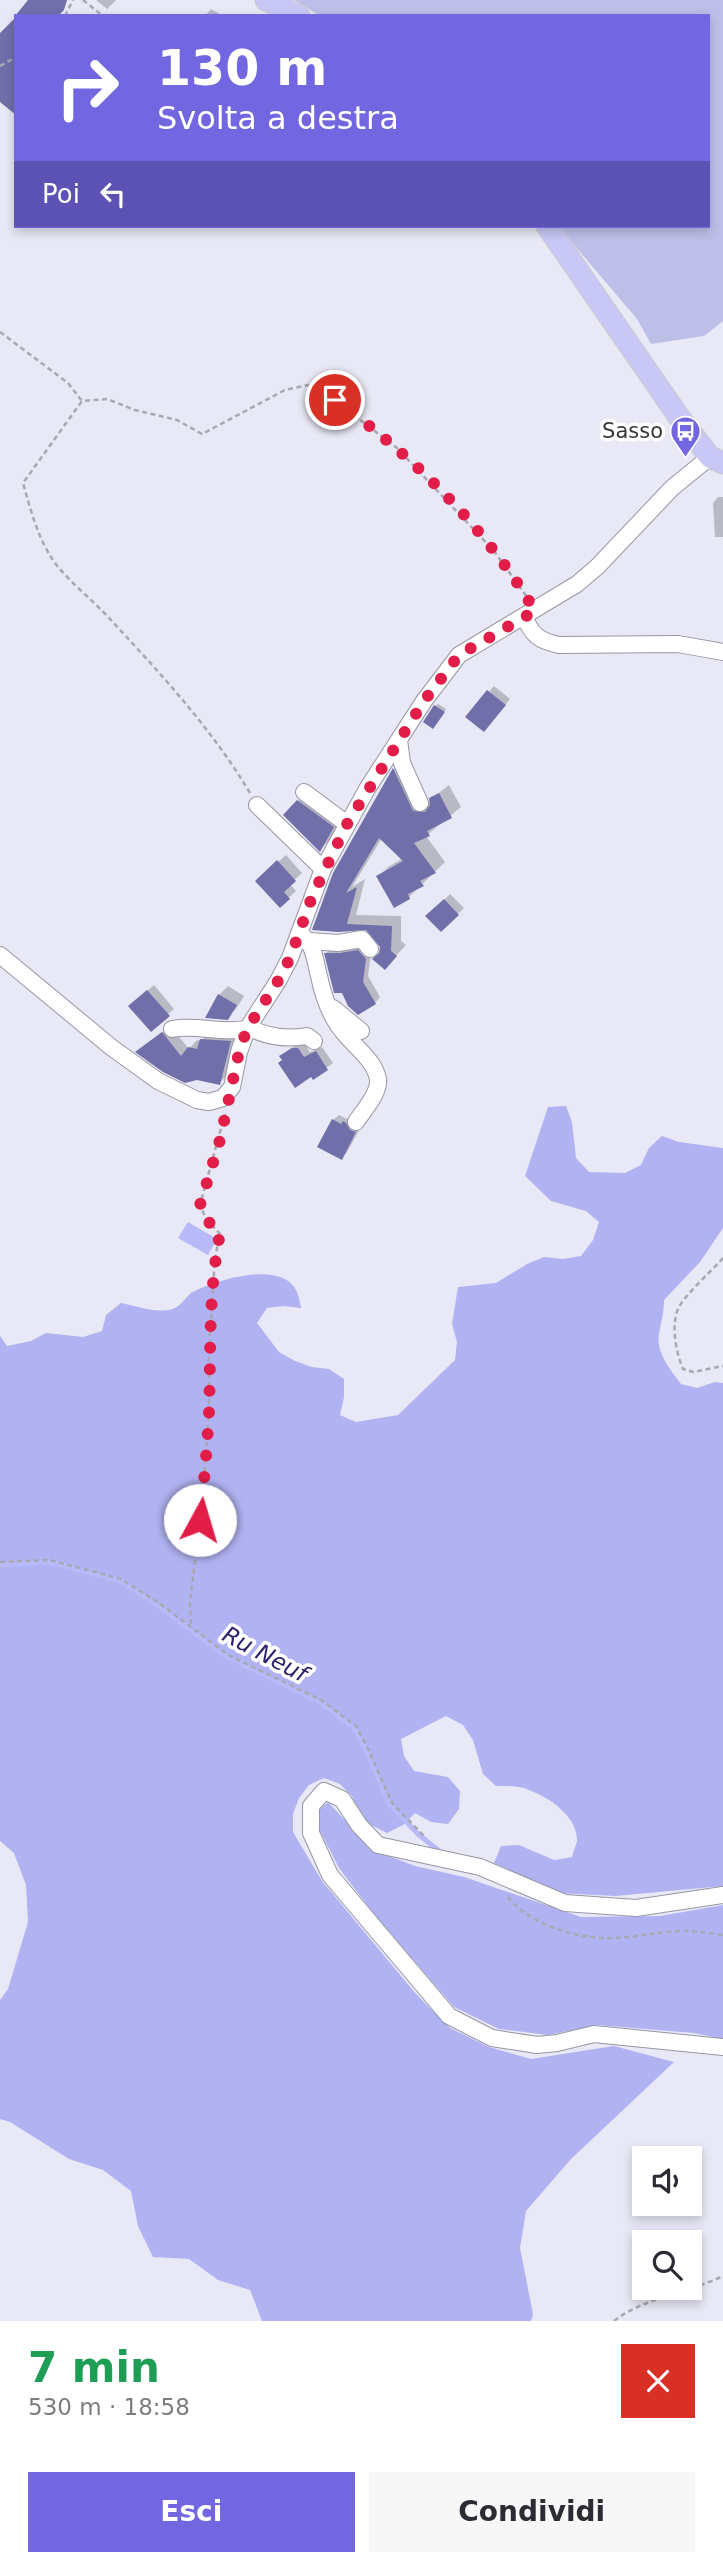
<!DOCTYPE html>
<html lang="it">
<head>
<meta charset="utf-8">
<style>
	body { margin:0; font-family:"DejaVu Sans",sans-serif; background:#f7f7f7; color:#2b2b33; height:100vh; display:flex; flex-direction:column; font-size:26px; white-space:nowrap }
	* { box-sizing:border-box; margin:0 }
	p { font-size:23px; color:#7c7c81 }
	.icon { flex:none; width:38px; height:38px; fill:none; stroke:currentColor; stroke-width:2; stroke-linecap:round; stroke-linejoin:round }
	.map { position:relative; height:2321px; overflow:hidden }
	.drawer { display:flex; flex-direction:column; background:#fff; flex:1 }
	.drawer>* { flex:none }
	.banner { position:absolute; left:14px; top:14px; width:696px; height:214px; border-radius:0px; box-shadow:0 4px 10px #0003; background:#7267e1; color:#fff; overflow:hidden }
	.buttons { position:absolute; left:632px; top:2146px; display:grid; gap:14px }
	.buttons a { display:grid; place-items:center; width:70px; height:70px; border-radius:0px; background:#fff; box-shadow:0 4px 10px #0003; font-size:35px }
	.pin { position:absolute; display:grid; place-items:center; width:60px; height:60px; color:#fff; margin:-30px; border:4px solid #fff; border-radius:50%; box-shadow:0 2px 7px #0007 }
	.me { position:absolute; width:77px; margin:-38px; rotate:6deg; stroke-linejoin:round; filter:drop-shadow(0 0 5px #0008) }
	.turn { display:flex; align-items:center; gap:24px; height:147px; padding:0 28px; font-size:32px }
	.turn .icon { width:91px; height:91px; stroke-width:2.5 }
	.turn b { display:block; font-size:49px; line-height:60px }
	.then { display:flex; align-items:center; height:66px; padding:0 28px; background:#0003; gap:14px; font-size:26px }
	.round { display:grid; place-items:center; flex:none; width:74px; height:74px; border-radius:0px; background:#f7f7f7 }
	.overview { display:flex; align-items:center; justify-content:space-between; height:119px; padding:0 28px }
	h1 { font-size:42px; font-weight:600; line-height:52px; color:#1e9e55 }
	.action { display:flex; gap:14px; margin-top:auto; padding:14px 28px }
	.action a { flex:1; height:80px; border-radius:0px; background:#7267e1; color:#fff; font-size:28px; font-weight:600; line-height:80px; text-align:center }
	.action a+a { background:#f7f7f7; color:#2b2b33 }
	.map>svg:first-child { display:block }
</style>
</head>
<body>
<div class="map">
<svg width="723" height="2321" viewBox="0 0 723 2321">
	<rect width="100%" height="100%" fill="#e8e8f6"/>
	<!-- green -->
	<path fill="#bebfe9" d="M294,0h429v321l-19,15 -53,8 -14,-25 -79,-93h151v-210h-389z"/>
	<!-- forest -->
	<path fill="#b1b2f2" d="M566,1106l6,16 4,36 13,14 36,1 16,-8 8,-17 13,-12 17,6 44,6v80l-23,34 -36,38c0,13 -3,22 -5,34 -3,19 11,35 22,50l16,4 18,-6 8,1v503l-108,10 -57,-3 -64,-30 7,-17 18,-1 35,15 18,-3c1,-5 4,-11 5,-16 1,-24 -28,-44 -48,-51 -11,-5 -22,-4 -33,-4l-13,-12 -10,-34 -10,-15 -17,-9 -45,23 3,17 10,15 34,6 12,14 -1,18 -11,15 -17,-2 -16,-9 -12,12 -16,8 -16,-8 -13,-13 -6,-16 -12,-12 -16,-6 -15,7 -10,13 -6,16v18l29,49 94,113 34,34 39,19 42,12 83,-13 60,16 -103,97 -45,52 -6,37 13,66 -2,7h-269l-12,-31 -32,-10 -29,-21 -36,-2 -15,-31 -7,-35 -28,-21 -34,-11 -59,-37 -10,-3v-119l8,-11 20,-67 -2,-37 -12,-32 -14,-12v-505l7,10 24,-5 15,-8 37,4 19,-6 4,-16 15,-12c15,3 39,12 54,5 6,-3 11,-11 16,-15 23,-13 92,-34 106,-1 2,5 3,11 4,16l-18,-2 -16,2 -10,15 22,29 16,9 17,6 17,2 15,10v18l-4,18 16,7 42,-7 57,-55 2,-18 -5,-18 6,-37 38,-4 31,-19 17,-7 19,2 18,-3 12,-16 6,-18 -13,-11 -35,-10 -26,-25 23,-69z
		M328,1802l45,48 42,16 49,11 117,40 79,-1 63,-11v134l-29,-6 -96,-8 -50,10 -49,-6 -45,-22 -77,-89 -38,-50 -20,-39 1,-20z"/>
	<!-- water -->
	<path fill="#b8b9f9" d="M188,1222l29,17 -9,16 -30,-17z"/>
	<!-- shadow -->
	<path fill="#0003" d="M96,0h20l-9,9z
		M211,9l12,7h-18z
		M718,497h5v40h-8l-2,-34z
		M494,686l16,13 -21,26 -21,-8z
		M438,704l8,5 -10,15 -1,-18z
		M403,760l20,42h9l-1,-3 18,-14 12,22 -35,29 19,26 -36,35 -31,-20 10,-10 15,-9 -21,-20 -30,49 13,-8 -9,36 45,1v25l5,4 -12,13 -13,-5 1,-7 -15,-18 -29,3 -4,-57 60,-105z
		M307,792l34,26 -12,23 -9,8 -35,-34z
		M286,855l16,18 -12,11 6,7 -16,15 -23,-25z
		M450,894l14,14 -23,22 -13,-14z
		M364,946l7,7 -3,23 12,21 -5,6 -49,-50 6,-5z
		M154,985l20,24 -23,20 -15,-29z
		M228,986l16,10 -8,13 -9,9 -8,-23z
		M170,1026l19,23 8,-9 4,1 8,-9 28,2 -10,42 -8,7 -81,-32z
		M299,1043h5l6,9 12,-5 11,16 -20,15 -29,-18 3,-9z
		M339,1115l8,4 2,-2 6,8 6,2 -14,25 -5,5 -9,-37z"/>
	<g fill="none" stroke-linecap="round" stroke-linejoin="round">
		<!-- stream -->
		<path stroke="#b8b9f9" stroke-width="5" d="M0,1565l50,-3 70,19 37,24 70,52 93,45 34,26 12,22 23,54 30,31 24,19"/>
	</g>
	<!-- building -->
	<path fill="#706faa" d="M28,0h39l-3,10 -6,6h-43z
		M16,17v98l-16,-13v-69z
		M487,690l19,15 -22,27 -19,-15z
		M434,705l11,7 -12,17 -10,-7z
		M393,768l20,43 12,1 5,-7 -1,-7 10,-5 13,25 -25,13 3,5 -16,7 22,30 -16,8 4,5 -16,8 2,5 -16,9 -18,-32 27,-15 -24,-23 -33,55 11,-6 -10,37 45,2 -1,25 6,5 -12,14 -13,-11 7,-6 1,-6 -14,-17 -28,2 -26,-2 21,-57z
		M297,800l37,27 -14,25 -37,-37z
		M277,860l19,21 -12,11 6,7 -10,9 -25,-27z
		M444,899l15,16 -18,17 -16,-16z
		M358,950l8,9 -3,23 13,22 -18,11 -10,-9 -6,-13h-8l-10,-40h16z
		M147,990l23,26 -19,16 -23,-26z
		M218,994l19,11 -9,15 -23,-2z
		M162,1032l19,24 7,-9 9,2 3,-10 31,2 -11,44 -23,-5 -12,3 -22,-11 -28,-20z
		M292,1048h6l6,9 12,-6 12,19 -15,10 -2,-3 -16,11 -17,-25 4,-3 -3,-4z
		M332,1119l9,5 2,-3 3,2 4,7 6,2 -14,28 -25,-13z"/>
	<g fill="none" stroke-linecap="round" stroke-linejoin="round">
		<defs>
			<path id="minor" d="M525,617c6,18 15,24 34,28l119,-1 45,8
				M399,740l3,23 18,40
				M304,792l43,32
				M257,805l66,64
				M299,933c16,12 15,24 20,43 3,15 9,33 17,46 11,20 38,35 42,57 2,14 -15,32 -22,43
				M310,941l28,2 24,-4 8,10
				M0,955l111,92 47,34 39,19 12,2 14,-4 9,-11 7,-35 8,-23 31,-48 12,-23 33,-89 44,-80 57,-88 35,-46 118,-71 20,-17 75,-79 38,-31
				M333,1008l28,23
				M248,1027c19,10 37,13 59,9l7,5
				M172,1029c26,-5 47,5 75,0
				M723,1895l-87,13 -71,-5 -85,-36 -102,-22 -19,-20 -17,-26 -18,-8 -13,15v27l19,42 119,141 43,22 45,7 20,-2 37,-9 129,13"/>
			<path id="major" d="M266,0l33,16
				M547,226l132,191 31,40 13,6"/>
		</defs>
		<!-- minor casing -->
		<use href="#minor" stroke="#9697a4" stroke-width="18"/>
		<!-- major casing -->
		<use href="#major" stroke="#cbcbcd" stroke-width="23"/>
		<!-- path -->
		<path stroke="#a8a8b3" stroke-width="2.5" stroke-dasharray="5 3.5" stroke-linecap="butt" d="M83,0l20,16
			M65,16l8,-16
			M0,66l16,-9
			M0,332l68,51 14,18
			M250,793c-38,-64 -90,-120 -140,-174 -16,-18 -48,-43 -59,-62 -14,-22 -21,-49 -28,-74l59,-82 25,-2 28,11 42,10 25,14 83,-44 28,-6 84,64 97,103 33,46
			M723,1258c-11,13 -39,37 -45,51 -7,17 -2,44 5,60l10,3 30,-6
			M0,1562l50,-2 71,19 38,24 69,52 93,45 35,26 12,23 24,54 34,35
			M191,1624l-1,-22 13,-109 6,-82v-63l6,-90 5,-24 -14,-15 -6,-14 25,-91
			M508,1897c21,26 62,40 96,41 27,1 54,-7 81,-7 13,0 26,3 38,4
			M614,2321c31,-24 74,-28 109,-45"/>
		<!-- minor -->
		<use href="#minor" stroke="#fff" stroke-width="16"/>
		<!-- major -->
		<use href="#major" stroke="#c8c7f5" stroke-width="21"/>
	</g>
	<g fill="none" stroke-linecap="round" stroke-linejoin="round">
		<!-- route -->
		<path stroke="#e11d48" stroke-width="12" stroke-dasharray="0 21.6" d="M200,1520c4,-36 7,-72 9,-108 2,-59 -1,-119 11,-178l-14,-15 -6,-14 20,-65 19,-88 8,-23 31,-48 12,-23 22,-61 35,-73 77,-123 35,-46 76,-44c-49,-83 -122,-155 -200,-211"/>
	</g>
	<!-- icons -->
	<defs>
		<symbol id="bus-pin" viewBox="-11 -11 22 30"><path d="M0 17L-7.5 6A9.5 9.5 0 1 1 7.5 6Z" fill="#7267e1" stroke="#fff"/><path d="M-5-6H5V4H4V6H2V4H-2V6H-4V4H-5ZM-3.5-4V0h7V-4ZM-3.5 1.2v1.5H-2V1.2ZM2 1.2v1.5H3.5V1.2Z" fill="#fff"/></symbol>
	</defs>
	<g fill-rule="evenodd">
		<use href="#bus-pin" x="668" y="414" width="35" height="47"/>
	</g>
	<g text-anchor="middle" dominant-baseline="central" stroke-width="7" stroke-linejoin="round" paint-order="stroke">
		<!-- poi labels -->
		<g font-size="21" fill="#37373d" stroke="#fff" text-anchor="end">
			<text x="663" y="431">Sasso</text>
		</g>
		<!-- water labels -->
		<g font-size="23" font-style="italic" fill="#2d226b" stroke="#fff">
			<text transform="translate(265 1654) rotate(28)">Ru Neuf</text>
		</g>
	</g>
</svg>
<div class="buttons">
<a><svg class="icon" aria-label="sound" viewBox="0 0 24 24"><path d="M4 9h4l5-4v14l-5-4H4zM17 9q2 3 0 6"/></svg></a>
<a><svg class="icon" aria-label="search" viewBox="0 0 24 24"><circle cx="10" cy="10" r="6"/><path d="M15 15l6 6"/></svg></a>
</div>
<div class="pin" style="left:335px;top:400px;background:#d93025"><svg class="icon" aria-label="arrive" viewBox="0 0 24 24"><path d="M6 21V4h12l-3 4 3 4H6"/></svg></div>
<svg class="me" style="left:200px;top:1520px" viewBox="-20 -20 40 40"><circle r="19" fill="#fff"/><path d="M0-13L10 11 0 6-10 11z" fill="#e11d48"/></svg>
<div class="banner">
<div class="turn"><svg class="icon" aria-label="right" viewBox="0 0 24 24"><path d="M7 20v-9h11M14 6l5 5-5 5"/></svg><div><b>130 m</b>Svolta a destra</div></div>
<div class="then">Poi<svg class="icon" aria-label="left" viewBox="0 0 24 24"><path d="M17 20v-9H6M10 6l-5 5 5 5"/></svg></div>
</div>
</div>
<section class="drawer">
<div class="overview"><div><h1>7 min</h1><p>530 m · 18:58</p></div><a class="round" style="background:#d93025;color:#fff"><svg class="icon" aria-label="close" viewBox="0 0 24 24"><path d="M6 6l12 12M18 6L6 18"/></svg></a></div>
<div class="action"><a>Esci</a><a>Condividi</a></div>
</section>
</body>
</html>
